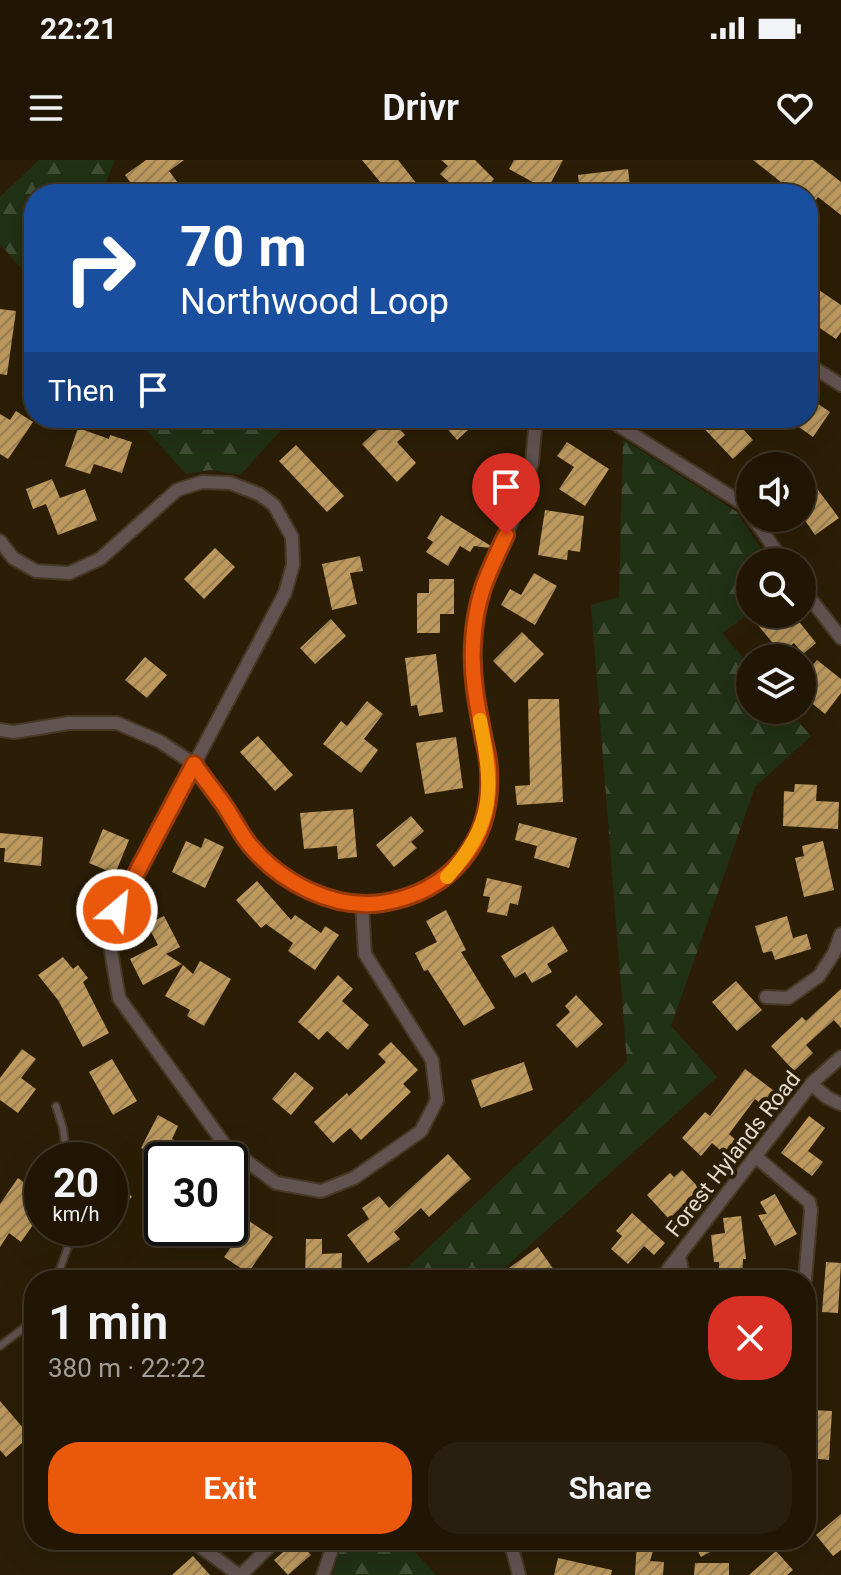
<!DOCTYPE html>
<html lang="en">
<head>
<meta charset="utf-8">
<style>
	body { margin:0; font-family:Roboto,sans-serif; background:#291f0e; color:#f1f3f6; height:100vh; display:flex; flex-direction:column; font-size:30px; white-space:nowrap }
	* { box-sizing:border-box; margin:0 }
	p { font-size:26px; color:#a29f9a }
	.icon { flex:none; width:44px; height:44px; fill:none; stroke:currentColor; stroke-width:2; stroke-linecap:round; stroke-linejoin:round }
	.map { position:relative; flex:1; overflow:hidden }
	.drawer { position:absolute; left:24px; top:1110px; width:792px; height:280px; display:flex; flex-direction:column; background:#211604; border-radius:32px; box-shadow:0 8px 32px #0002,0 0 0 2px #3e3526 }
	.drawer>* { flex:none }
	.banner { position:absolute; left:24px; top:24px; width:794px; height:244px; border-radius:32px; box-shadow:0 8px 32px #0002,0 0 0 2px #3e3526; background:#1a4fa0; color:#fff; overflow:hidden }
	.controls { position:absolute; left:736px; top:292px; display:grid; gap:16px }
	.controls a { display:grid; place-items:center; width:80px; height:80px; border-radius:50%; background:#211604; box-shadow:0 8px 32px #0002,0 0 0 2px #3e3526; font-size:40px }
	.speed { position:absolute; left:24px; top:982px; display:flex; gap:16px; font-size:40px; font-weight:700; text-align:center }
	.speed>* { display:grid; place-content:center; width:104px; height:104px; border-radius:50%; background:#211604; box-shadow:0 8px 32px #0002,0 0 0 2px #3e3526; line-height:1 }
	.speed small { font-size:20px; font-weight:400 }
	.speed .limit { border:4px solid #111; border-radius:12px; background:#fff; color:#111 }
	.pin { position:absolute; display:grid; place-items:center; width:68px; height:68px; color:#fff; margin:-82px -34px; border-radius:50% 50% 50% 0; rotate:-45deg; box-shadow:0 0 8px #0007 }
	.pin .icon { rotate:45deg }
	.me { position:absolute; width:88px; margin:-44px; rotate:28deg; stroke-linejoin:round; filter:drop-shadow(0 0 6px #0008) }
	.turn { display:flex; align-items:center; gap:28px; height:168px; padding:0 24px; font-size:36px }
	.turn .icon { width:104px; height:104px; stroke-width:2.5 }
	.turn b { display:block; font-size:56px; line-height:68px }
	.then { display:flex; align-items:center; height:76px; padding:0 24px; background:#0003; gap:16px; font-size:30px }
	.round { display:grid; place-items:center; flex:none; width:84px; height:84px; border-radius:32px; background:#291f0e }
	.overview { display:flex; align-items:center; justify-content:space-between; height:136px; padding:0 24px }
	h1 { font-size:48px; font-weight:600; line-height:60px }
	.primary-button { display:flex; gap:16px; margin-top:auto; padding:16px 24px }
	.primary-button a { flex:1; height:92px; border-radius:32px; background:#ea580c; color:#fff; font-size:32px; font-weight:600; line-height:92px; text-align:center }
	.primary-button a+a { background:#291f0e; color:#f1f3f6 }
	.status { display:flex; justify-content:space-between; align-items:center; height:56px; padding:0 40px; background:#211604; direction:ltr }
	.status svg { height:22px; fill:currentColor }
	header { display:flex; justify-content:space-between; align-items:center; height:104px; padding:0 24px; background:#211604; font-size:36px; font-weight:600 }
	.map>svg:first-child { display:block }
</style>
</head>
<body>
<div class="status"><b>22:21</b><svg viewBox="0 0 49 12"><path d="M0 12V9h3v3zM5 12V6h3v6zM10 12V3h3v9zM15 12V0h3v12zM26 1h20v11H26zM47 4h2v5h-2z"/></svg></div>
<header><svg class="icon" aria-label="menu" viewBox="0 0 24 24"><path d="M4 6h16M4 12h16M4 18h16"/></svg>Drivr<svg class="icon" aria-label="heart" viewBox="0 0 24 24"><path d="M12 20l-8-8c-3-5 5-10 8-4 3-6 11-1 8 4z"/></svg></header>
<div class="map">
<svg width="841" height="1415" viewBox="0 0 841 1415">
	<defs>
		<pattern id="forest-firs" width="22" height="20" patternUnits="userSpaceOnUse" patternTransform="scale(2)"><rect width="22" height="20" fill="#213114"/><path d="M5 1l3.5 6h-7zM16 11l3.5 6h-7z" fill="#414e35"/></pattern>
		<pattern id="building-hatch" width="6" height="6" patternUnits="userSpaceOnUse" patternTransform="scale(2)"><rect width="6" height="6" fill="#bd995e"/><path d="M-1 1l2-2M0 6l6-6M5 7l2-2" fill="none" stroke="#997f54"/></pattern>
	</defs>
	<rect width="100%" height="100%" fill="#2c1e06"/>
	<!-- forest -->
	<path fill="url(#forest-firs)" d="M39,0h76l-14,34h-67v89l-34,-39v-47z
		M147,258h145l-52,57 -30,-5 -24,4 -44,-49z
		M623,279l114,73 33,50h-20v51l-28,20 28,33v44h38l23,26 -56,51 -84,239 46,51 -226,203h-97l233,-218 -36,-457 28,-8z
		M343,1380h61l32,35h-104z"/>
	<!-- building -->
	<path fill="url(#building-hatch)" d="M146,0h38l-15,11 9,12 -9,7 3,4h-33l-14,-19z
		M362,0h36l19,24 -12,10h-15z
		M441,0h34l19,19 -14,15h-18l-22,-20 8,-8z
		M514,0h49l-16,30 -38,-21z
		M753,0h60l28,22v33l-23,-18 -10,13v-16h-12z
		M628,9l3,25h-51l-2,-19z
		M819,130l22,15v27l-5,7 -28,-19v-15z
		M0,149l16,2 -9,64 -7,-1z
		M808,237l22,15 -17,25 -27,-19h22z
		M16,251l17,11 -25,37 -8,-5v-40l10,6z
		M390,258l15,17 -8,7 19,21 -19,19 -35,-38z
		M438,258h43l-24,22z
		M694,258h39l20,22 -20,19z
		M78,268l31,11 1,-4 22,7 -10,31 -28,-9 -4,10 -25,-8z
		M567,282l42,27 -24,37 -26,-17 15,-22 -17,-11z
		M296,285l48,51 -17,16 -48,-51z
		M52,319l8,19 25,-9 12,31 -39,15 -12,-31 -13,5 -7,-20z
		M813,323l26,35 -24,17 -13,-19v-24z
		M545,350l39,6 -4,36 -12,-2 -1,10 -29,-5z
		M441,355l50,31 -1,2 -16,-2 -4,6 -10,-6 -12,20 -22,-14 7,-10 -6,-4z
		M215,388l20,19 -31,32 -20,-20z
		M360,396l3,15 -13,2 7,31 -25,6 -10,-46z
		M534,413l23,13 -22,39 -34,-20 9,-16 11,6z
		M429,419h25v35h-14v19h-23v-40h12z
		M769,454h24l23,29 -13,11 -9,-11 -13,10 -24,-29z
		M331,459l15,17 -31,28 -15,-16z
		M522,472l22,22 -29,29 -22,-22z
		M436,494l7,58 -24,4 -2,-11 -6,1 -6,-48z
		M145,497l22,18 -20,23 -22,-18z
		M817,500l24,19v14l-16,21 -23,-19v-16z
		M528,539h31l4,103 -46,3 -2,-19 15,-1z
		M367,541l16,13 -19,25 14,11 -17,23 -38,-29 18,-23 6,5z
		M258,576l35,39 -18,16 -35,-39z
		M456,577l7,51 -38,6 -9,-51z
		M795,624l22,1 -1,16 23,1 -1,27 -55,-3 1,-35 10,1z
		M353,649l4,48 -19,2 -1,-13 -33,3 -4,-36z
		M411,656l13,15 -13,11 6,6 -23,19 -18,-22z
		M519,663l58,15 -8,30 -35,-10 3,-12 -22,-6z
		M103,669l26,11 -14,34 -26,-11z
		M0,673l43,4 -2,29 -37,-4 1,-14h-5z
		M205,678l19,9 -19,41 -33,-16 14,-31 15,7z
		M823,681l11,49 -30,7 -9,-39 9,-2 -2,-10z
		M487,718l35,8 -4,19 -8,-2 -3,13 -20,-4 3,-15 -7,-1z
		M257,721l34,39 4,-5 26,18 4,-7 14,9 -24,35 -27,-19 5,-8 -27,-19 -5,4 -25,-28z
		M446,750l20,40 -5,2 34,56 -31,18 -36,-56 -4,1 -9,-18 22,-11 -11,-21z
		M164,756l16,31 -14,7 16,10 -39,21 -13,-26 28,-14 -11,-21z
		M787,756l6,22 14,-4 4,15 -36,11 -3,-9 -9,2 -8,-27z
		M553,766l15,25 -21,13 5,8 -20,11 -7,-11 -10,6 -14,-22z
		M63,797l10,12 5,-4 10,13 -5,4 26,51 -26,14 -25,-47 -20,-25z
		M200,801l31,18 -27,47 -17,-10 3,-6 -25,-14 18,-31 10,9z
		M338,815l15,14 -11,12 27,24 -21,25 -21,-19 -8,9 -21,-18z
		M736,821l26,29 -25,21 -25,-29z
		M841,829v39l-7,-8 -28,25 7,8 -19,18 -23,-25 31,-29 4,4z
		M576,835l27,29 -26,24 -21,-23 14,-13 -5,-6z
		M391,882l27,28 -15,14 8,8 -50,48 -11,-12 -17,15 -19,-21 33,-29 2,3 37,-34 -8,-8z
		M22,889l14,10 -15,19 15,11 -18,24 -18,-13v-22z
		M112,899l25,42 -24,14 -24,-43z
		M524,902l9,28 -52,18 -10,-28z
		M745,909l32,24 -11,15 -11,-9 -26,35 9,8 -12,13 -14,-12 -11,13 -19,-18 23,-26 5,4z
		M295,912l19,16 -23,27 -19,-16z
		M158,955l20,11 -6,13 19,9 -6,12h-19l-25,-12z
		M809,956l16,12 -17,23 15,11 -11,14 -31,-23z
		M448,994l23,25 -42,38 -8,-9 -27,24 6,7 -32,24 -21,-28 22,-16 -7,-11 17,-12 10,12z
		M682,1010l18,19 -31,30 -22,-24 23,-22 4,4z
		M42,1011v41l-21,30 -12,-9 -9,14v-43l18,-26 12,9z
		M110,1012l22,25 -22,20z
		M775,1034l22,40 -22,12 -17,-31 9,-1 -7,-12z
		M632,1053l33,30 -11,12 -10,-9 -16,18 -17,-15 11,-13 -6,-5z
		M741,1056l5,43h-3l-1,21h-23v-18h-5l-3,-27 14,-2 -2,-15z
		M249,1061l24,16 -25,36 -24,-16z
		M306,1079h16v15l20,-1 -1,27h-36z
		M538,1087l16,23 -14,10h-33l-5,-7z
		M826,1102l15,1 -3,50 -16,-1z
		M0,1241l30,35 -24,21 -6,-7z
		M812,1250l20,1 -3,49 -21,-2z
		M841,1354v36l-8,6 -17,-21z
		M297,1380l14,15 -23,20 -14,-15z
		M637,1380h19l-6,21 14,1 -1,13h-28z
		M692,1380h40l-31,17z
		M776,1391l17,19 -6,5h-38z
		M193,1396l17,19h-38z
		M558,1398l54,12 -1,5h-57z
		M695,1403h34v12h-35z"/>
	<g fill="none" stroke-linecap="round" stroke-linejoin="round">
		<defs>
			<path id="service" d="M56,946l7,22 4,32
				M56,1120l12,-33 2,-19
				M0,1186l34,-26"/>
			<path id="minor" d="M211,33l134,-1 5,2
				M808,204l33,21
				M590,258l23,4 130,82 7,10
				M753,358l31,44
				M0,381l13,17 23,13 33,2 31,-14 77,-69 25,-8 28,1 29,11 15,11 18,32 1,28 -8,28 -168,317 -6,41 8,47 106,147 51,38 45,8 33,-13 67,-47 16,-31 -5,-40 -67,-106 -3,-48
				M802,428l39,50
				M0,570l14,2 55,-9h48l42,18 35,23 54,79 16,17 30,23 31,14 37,9 44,-7 36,-17 24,-27 19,-38 4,-46 -14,-78 -2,-47 6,-52 34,-75 19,-56 4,-45
				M766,837l22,1 31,-22 15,-23 7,-19
				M811,924l17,14 13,6
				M755,996l54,46 2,8 -6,70
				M679,1096l5,24
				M660,1120l151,-196 30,-27
				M197,1380l-2,3 44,32
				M510,1380l9,35
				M241,1415l35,-35
				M323,1415l12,-35"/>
		</defs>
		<!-- service casing -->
		<use href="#service" stroke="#463822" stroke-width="10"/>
		<!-- minor casing -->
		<use href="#minor" stroke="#463822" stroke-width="16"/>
		<!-- service -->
		<use href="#service" stroke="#615352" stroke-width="6"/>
		<!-- minor -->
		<use href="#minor" stroke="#615352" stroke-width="12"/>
	</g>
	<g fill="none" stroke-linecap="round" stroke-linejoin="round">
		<defs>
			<path id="route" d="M117,750l77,-146c10,15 22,29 32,44 8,12 14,25 23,36 31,38 84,66 133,59 69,-11 111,-62 107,-132 0,-12 -4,-24 -6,-36 -6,-30 -12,-60 -10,-91 2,-45 14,-69 33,-109"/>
		</defs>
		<!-- route casing -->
		<use href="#route" stroke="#983908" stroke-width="20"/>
		<!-- route -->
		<use href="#route" stroke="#ea580c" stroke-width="14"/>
		<!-- slow -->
		<path stroke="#f59e0b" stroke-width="14" d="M447,717c49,-55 46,-89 33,-157"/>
	</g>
	<g text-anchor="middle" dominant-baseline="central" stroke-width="8" stroke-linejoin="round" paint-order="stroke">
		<!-- street labels -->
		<g font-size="22" fill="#e3dacc" stroke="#2c1e06">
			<text transform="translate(733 994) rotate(-52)">Forest Hylands Road</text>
		</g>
	</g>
</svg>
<div class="controls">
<a><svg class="icon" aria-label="sound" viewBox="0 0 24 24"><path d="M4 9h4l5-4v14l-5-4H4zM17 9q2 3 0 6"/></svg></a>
<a><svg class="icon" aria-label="search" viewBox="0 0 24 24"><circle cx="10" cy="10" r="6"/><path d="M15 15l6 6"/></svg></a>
<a><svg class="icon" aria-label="layers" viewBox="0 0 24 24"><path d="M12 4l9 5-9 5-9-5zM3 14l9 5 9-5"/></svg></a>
</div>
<div class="speed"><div>20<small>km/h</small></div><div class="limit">30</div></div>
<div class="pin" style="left:506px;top:375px;background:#d93025"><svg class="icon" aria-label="arrive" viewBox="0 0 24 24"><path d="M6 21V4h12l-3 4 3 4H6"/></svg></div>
<svg class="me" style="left:117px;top:750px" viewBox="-20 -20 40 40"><circle r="17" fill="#ea580c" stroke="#fff" stroke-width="3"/><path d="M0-11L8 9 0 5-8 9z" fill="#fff"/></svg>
<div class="banner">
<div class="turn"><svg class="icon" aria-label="right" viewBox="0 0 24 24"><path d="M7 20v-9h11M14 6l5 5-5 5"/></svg><div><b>70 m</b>Northwood Loop</div></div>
<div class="then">Then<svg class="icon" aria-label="arrive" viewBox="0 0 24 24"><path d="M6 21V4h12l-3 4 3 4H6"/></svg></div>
</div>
<section class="drawer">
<div class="overview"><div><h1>1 min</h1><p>380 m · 22:22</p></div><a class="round" style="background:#d93025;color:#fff"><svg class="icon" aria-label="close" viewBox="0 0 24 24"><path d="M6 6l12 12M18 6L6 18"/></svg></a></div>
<div class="primary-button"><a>Exit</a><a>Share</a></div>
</section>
</div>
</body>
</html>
